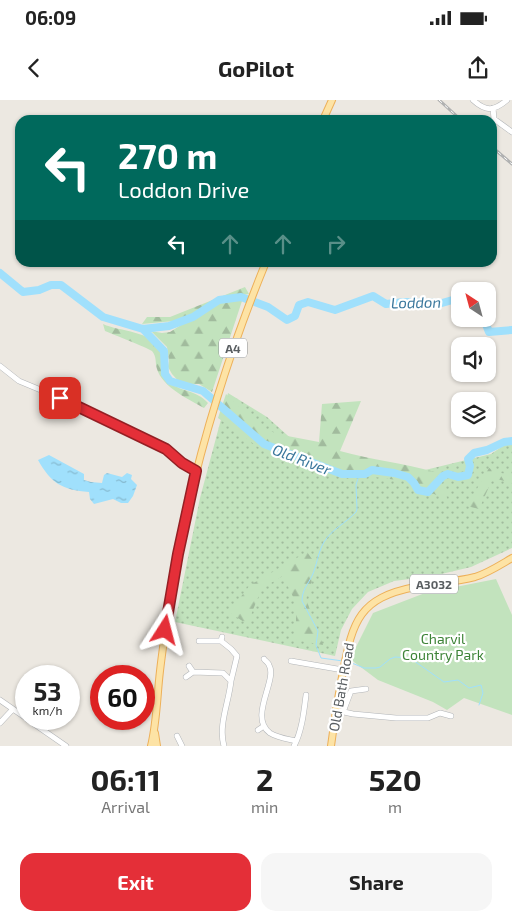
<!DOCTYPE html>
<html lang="en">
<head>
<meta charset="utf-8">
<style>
	body { margin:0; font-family:"Exo 2",sans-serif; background:#f6f6f6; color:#222; height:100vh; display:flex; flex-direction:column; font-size:19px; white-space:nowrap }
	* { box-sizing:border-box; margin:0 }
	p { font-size:16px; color:#767676 }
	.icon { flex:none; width:28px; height:28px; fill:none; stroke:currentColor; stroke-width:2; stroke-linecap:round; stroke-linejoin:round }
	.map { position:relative; height:646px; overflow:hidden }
	.drawer { display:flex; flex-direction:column; background:#fff; flex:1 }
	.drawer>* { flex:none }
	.hud { position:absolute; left:15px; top:15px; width:482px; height:152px; border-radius:15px; box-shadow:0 1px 4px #0004; background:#00695c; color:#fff; overflow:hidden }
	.needle { width:32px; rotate:324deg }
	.fabs { position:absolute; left:451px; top:182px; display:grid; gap:10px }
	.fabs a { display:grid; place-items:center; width:45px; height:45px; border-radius:10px; background:#fff; box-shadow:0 1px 4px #0004; font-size:25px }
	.speed { position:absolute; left:15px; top:565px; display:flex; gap:10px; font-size:25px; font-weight:700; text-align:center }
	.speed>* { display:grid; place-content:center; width:65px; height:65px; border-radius:50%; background:#fff; box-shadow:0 1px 4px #0004; line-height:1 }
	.speed small { font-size:12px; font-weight:400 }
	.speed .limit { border:8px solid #d22; background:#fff; color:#111 }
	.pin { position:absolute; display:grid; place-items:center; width:42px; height:42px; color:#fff; margin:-21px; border-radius:10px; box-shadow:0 2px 8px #0006 }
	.me { position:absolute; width:55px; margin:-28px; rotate:9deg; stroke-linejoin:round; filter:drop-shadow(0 0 4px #0008) }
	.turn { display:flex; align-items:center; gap:18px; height:105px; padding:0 20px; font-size:22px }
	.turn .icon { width:65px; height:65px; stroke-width:2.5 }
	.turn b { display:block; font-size:35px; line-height:42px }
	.lanes { display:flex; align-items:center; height:48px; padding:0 20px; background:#0003; justify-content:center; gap:25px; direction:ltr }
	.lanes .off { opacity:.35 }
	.eta { display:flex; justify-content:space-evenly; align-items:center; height:85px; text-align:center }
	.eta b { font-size:30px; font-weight:700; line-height:35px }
	.action { display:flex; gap:10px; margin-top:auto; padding:10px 20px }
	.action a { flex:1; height:58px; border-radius:15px; background:#e42f38; color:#fff; font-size:20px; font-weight:700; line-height:58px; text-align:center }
	.action a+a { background:#f6f6f6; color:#222 }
	.status { display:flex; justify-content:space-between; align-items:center; height:35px; padding:0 25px; background:#fff; direction:ltr }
	.status svg { height:14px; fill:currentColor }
	header { display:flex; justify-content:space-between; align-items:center; height:65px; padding:0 20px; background:#fff; font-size:22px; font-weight:700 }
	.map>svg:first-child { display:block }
</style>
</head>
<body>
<div class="status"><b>06:09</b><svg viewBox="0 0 49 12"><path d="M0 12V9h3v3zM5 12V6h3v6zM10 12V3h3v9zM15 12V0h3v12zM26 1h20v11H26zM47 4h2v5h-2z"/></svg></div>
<header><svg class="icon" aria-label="back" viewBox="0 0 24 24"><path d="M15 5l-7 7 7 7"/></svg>GoPilot<svg class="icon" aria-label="share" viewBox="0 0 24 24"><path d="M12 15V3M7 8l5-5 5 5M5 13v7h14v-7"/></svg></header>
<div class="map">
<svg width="512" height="646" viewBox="0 0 512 646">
	<defs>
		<pattern id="grass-dots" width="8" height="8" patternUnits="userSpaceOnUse" patternTransform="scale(1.25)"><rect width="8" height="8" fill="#c2e3bd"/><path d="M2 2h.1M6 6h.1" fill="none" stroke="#a1bb9d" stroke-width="1.8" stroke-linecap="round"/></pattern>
		<pattern id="forest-firs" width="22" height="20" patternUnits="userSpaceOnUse" patternTransform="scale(1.25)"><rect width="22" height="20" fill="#c2e3bd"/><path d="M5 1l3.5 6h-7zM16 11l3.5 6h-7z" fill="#a1bb9d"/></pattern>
		<pattern id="water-ripples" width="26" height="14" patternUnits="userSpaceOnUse" patternTransform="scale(1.25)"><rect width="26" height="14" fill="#a0e0fc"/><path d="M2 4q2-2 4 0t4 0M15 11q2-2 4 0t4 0" fill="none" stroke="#85b9cf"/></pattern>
	</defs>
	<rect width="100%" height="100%" fill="#ece8e1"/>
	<!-- grass -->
	<path fill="url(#grass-dots)" d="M228,293l39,24 29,26 125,28 70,-17 21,-14v108l-41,19 -38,9 -39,5 -26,11 -16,17 -11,21 -6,26 -160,-34 25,-124z"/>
	<!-- forest -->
	<path fill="url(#forest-firs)" d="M245,187l4,7 -33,5 -21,14 -21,8 -32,3 5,-7h23z
		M241,199l1,2 -30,91 -13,-8h-18l-9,-10 -4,-7 1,-6 -2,-14 -16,-16 11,2 8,-1 49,-31z
		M103,224c17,8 49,6 57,27 4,12 1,24 11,32 12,10 24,6 37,20l-4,5c-14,-8 -42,-21 -47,-39 -2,-6 0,-12 -5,-18 -6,-4 -38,-16 -47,-20z
		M226,294l32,31 19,9 42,8 3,-38 39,-3 -21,50c31,9 64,12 95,21l13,28 -44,-19 -36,-5h-33l-49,-25 -21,1 -47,-34z
		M489,368l23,9v6l-19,-5 -14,31 -12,-3z
		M307,452l10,14 -11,33 17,46 -27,-5v-37l-13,-27 -21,12 -15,36 -18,-12 21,-27z"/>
	<!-- park -->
	<path fill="#c2e3bd" d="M496,479l16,36v100l-48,-17 -17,12 -14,-8 -55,-22 -28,-21 23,-46 52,-20z"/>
	<!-- water -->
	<path fill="url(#water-ripples)" d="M49,355l35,19v6l7,2 11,1 2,-8 3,-2 15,4 5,-4 5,2 -1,4 6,6 -4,11 -5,7h-7l-8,-4 -19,5 -4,-5 -1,-7c-27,-2 -38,-9 -51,-32z"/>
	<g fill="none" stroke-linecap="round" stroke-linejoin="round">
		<!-- stream -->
		<path stroke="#a0e0fc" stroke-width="1" d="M343,561l-22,-3 -5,-13 2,-14 -16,-30c0,-11 6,-17 10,-25 5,-11 6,-24 12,-34 8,-13 22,-19 32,-30l1,-3 -1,-24 3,-10
			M347,561l17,7h12l4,-1 10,-8 5,-2 15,1 34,24 14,-2 11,8 12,-3 2,8 -4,12"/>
		<!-- river -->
		<path stroke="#a0e0fc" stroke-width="8" d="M0,173l23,19 16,-2 12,-5h10l42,32 40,12 26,-3 24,-9 26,-17 22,-3 27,10 19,13 8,-4 4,-11 9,-3 27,8 38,-14 13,8 18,-2 38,1 14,-4 4,3
			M481,219l4,3 4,10 23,-2
			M143,229l21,22 1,23 5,7 33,10 61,53 78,30h23l7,-4 22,3 14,4 6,6 4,7 10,2 15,-16 5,-2 10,3 10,-2 2,-9 -2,-7 6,-6 13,-3 17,-8 8,-1"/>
		<defs>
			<path id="minor" d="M473,0c13,12 21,11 34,0
				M493,8l1,11 18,13
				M0,266l19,15 41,17 106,51 16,14 14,8
				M199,541h22
				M264,559c1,2 4,3 5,6 9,15 -21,52 1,68 8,5 18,6 26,8
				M291,561l52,9
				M189,566l4,6 30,1 8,8 6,-25 -6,-7 -10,-8 1,-4
				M186,577l7,-5
				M0,600l26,18
				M335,610l18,4 43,4h32l12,-5 11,3
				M343,612l8,-21 15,-2
				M27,619l39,27
				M0,623l13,-14
				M258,630l6,-4
				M177,636l5,10
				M224,646c-6,-21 5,-44 7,-65
				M294,646c8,-15 10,-35 12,-51"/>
			<path id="major" d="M323,20l9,-20
				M155,633l2,13
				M151,646c6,-25 6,-50 9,-75 3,-26 7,-52 11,-79 19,-113 51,-223 95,-330
				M331,646c3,-25 7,-50 12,-75 10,-50 16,-73 72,-84 20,-4 40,-5 60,-10 13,-4 25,-12 37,-19"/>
		</defs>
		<!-- minor casing -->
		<use href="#minor" stroke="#b2b5b8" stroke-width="6"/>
		<!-- major casing -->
		<use href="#major" stroke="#edb059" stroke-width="8"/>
		<!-- minor -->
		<use href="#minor" stroke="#fff" stroke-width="5"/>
		<!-- major -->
		<use href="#major" stroke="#fde3a5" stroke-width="6"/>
		<defs>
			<path id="rail" d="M439,0l22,20
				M492,47l20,17"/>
		</defs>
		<!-- rail casing -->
		<use href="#rail" stroke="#b0b1b1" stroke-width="3"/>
		<!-- rail -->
		<use href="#rail" stroke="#fff" stroke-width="1" stroke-dasharray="4" stroke-linecap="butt"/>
	</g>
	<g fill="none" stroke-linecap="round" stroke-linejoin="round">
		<defs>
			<path id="route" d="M60,298l106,51 16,14 14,8 -18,83 -13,76"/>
		</defs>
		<!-- route casing -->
		<use href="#route" stroke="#941f24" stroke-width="12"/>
		<!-- route -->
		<use href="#route" stroke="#e42f38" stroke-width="9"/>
	</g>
	<g text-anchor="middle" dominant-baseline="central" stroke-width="4.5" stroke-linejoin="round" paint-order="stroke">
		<!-- shield labels -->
		<g fill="#fff" stroke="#8b8e90" stroke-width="1">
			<rect x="219" y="238.5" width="28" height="19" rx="4"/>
			<rect x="410" y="474.5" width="48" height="19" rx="4"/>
		</g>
		<g font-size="12" font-weight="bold" fill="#595e61">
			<text x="233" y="248">A4</text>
			<text x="434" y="484">A3032</text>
		</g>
		<!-- park labels -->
		<g font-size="14" fill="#3d8337" stroke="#fff">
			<text x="443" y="538">Charvil<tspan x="443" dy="16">Country Park</tspan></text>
		</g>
		<!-- street labels -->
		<g font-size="14" fill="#595e61" stroke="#fff">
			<text transform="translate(341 587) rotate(-80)">Old Bath Road</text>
		</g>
		<!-- water labels -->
		<g font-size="15" font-style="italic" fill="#3a779c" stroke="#fff">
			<text transform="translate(416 202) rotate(-1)">Loddon</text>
			<text transform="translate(302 359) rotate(21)">Old River</text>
		</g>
	</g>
</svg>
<div class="fabs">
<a><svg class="needle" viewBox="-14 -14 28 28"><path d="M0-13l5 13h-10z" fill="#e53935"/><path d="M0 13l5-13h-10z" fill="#767676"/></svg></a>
<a><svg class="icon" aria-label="sound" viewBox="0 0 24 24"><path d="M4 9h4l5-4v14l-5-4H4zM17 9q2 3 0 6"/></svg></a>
<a><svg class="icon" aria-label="layers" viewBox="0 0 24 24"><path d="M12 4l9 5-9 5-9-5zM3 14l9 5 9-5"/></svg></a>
</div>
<div class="speed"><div>53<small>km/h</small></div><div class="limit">60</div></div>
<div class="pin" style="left:60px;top:298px;background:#d93025"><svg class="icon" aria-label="arrive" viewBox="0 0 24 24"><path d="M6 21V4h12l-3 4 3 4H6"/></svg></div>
<svg class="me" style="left:165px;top:530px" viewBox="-20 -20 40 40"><path d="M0-17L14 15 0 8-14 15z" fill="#e42f38" stroke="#fff" stroke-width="4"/></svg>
<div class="hud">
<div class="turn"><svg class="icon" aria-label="left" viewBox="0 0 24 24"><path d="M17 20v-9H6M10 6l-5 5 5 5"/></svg><div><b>270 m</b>Loddon Drive</div></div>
<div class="lanes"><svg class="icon" aria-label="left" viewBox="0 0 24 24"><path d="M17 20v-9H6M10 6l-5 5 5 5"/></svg><svg class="icon off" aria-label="ahead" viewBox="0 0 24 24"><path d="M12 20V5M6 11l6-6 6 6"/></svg><svg class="icon off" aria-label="ahead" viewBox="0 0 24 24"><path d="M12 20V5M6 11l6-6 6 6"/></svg><svg class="icon off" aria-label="right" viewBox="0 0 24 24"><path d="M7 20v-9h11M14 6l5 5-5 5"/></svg></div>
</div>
</div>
<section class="drawer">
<div class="eta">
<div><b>06:11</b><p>Arrival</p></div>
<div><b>2</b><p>min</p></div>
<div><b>520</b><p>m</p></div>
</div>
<div class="action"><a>Exit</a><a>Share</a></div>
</section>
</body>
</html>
